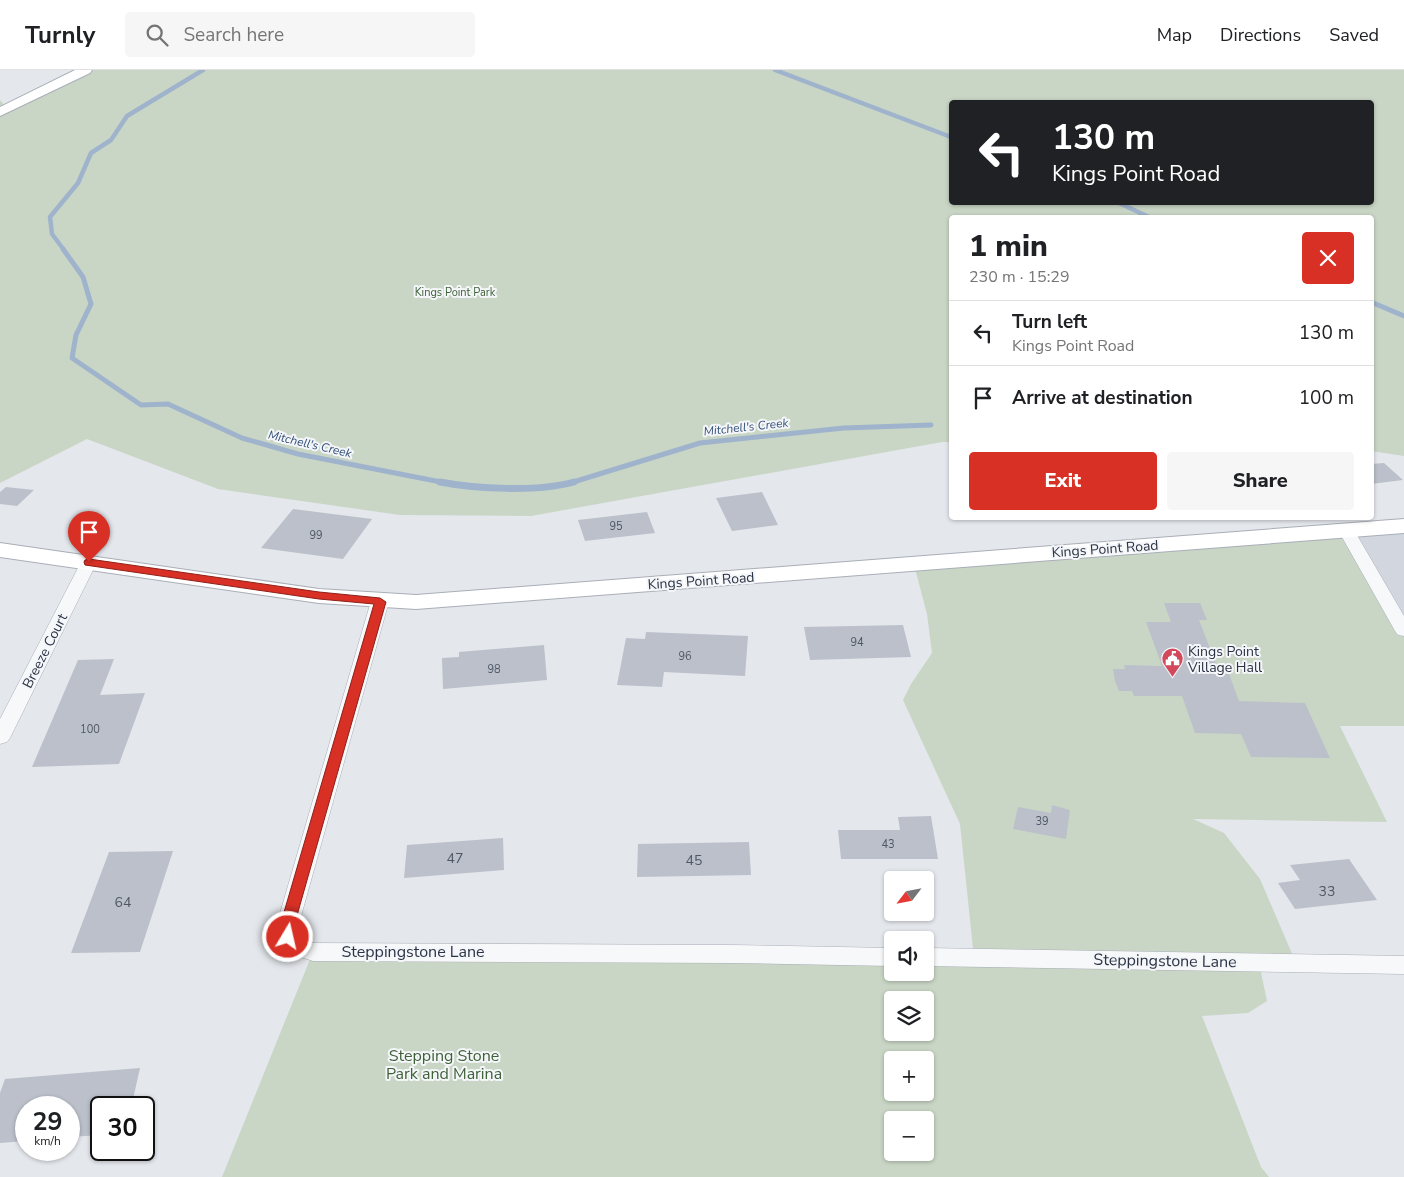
<!DOCTYPE html>
<html lang="en">
<head>
<meta charset="utf-8">
<style>
	body { margin:0; font-family:"Nunito Sans",sans-serif; background:#f6f6f6; color:#202124; height:100vh; display:flex; flex-direction:column; font-size:19px; white-space:nowrap }
	* { box-sizing:border-box; margin:0 }
	p { font-size:16px; color:#757577 }
	.icon { flex:none; width:28px; height:28px; fill:none; stroke:currentColor; stroke-width:2; stroke-linecap:round; stroke-linejoin:round }
	.map { position:relative; flex:1; overflow:hidden }
	.side { position:absolute; left:949px; top:145px; width:425px; height:305px; display:flex; flex-direction:column; background:#fff; border-radius:5px; box-shadow:0 1px 4px #0004 }
	.side>* { flex:none }
	.guide { position:absolute; left:949px; top:30px; width:425px; height:105px; border-radius:5px; box-shadow:0 1px 4px #0004; background:#202124; color:#fff; overflow:hidden }
	.needle { width:32px; rotate:238deg }
	.buttons { position:absolute; left:884px; top:801px; display:grid; gap:10px }
	.buttons a { display:grid; place-items:center; width:50px; height:50px; border-radius:5px; background:#fff; box-shadow:0 1px 4px #0004; font-size:25px }
	.speed { position:absolute; left:15px; top:1026px; display:flex; gap:10px; font-size:25px; font-weight:700; text-align:center }
	.speed>* { display:grid; place-content:center; width:65px; height:65px; border-radius:50%; background:#fff; box-shadow:0 1px 4px #0004; line-height:1 }
	.speed small { font-size:12px; font-weight:400 }
	.speed .limit { border:2px solid #111; border-radius:8px; background:#fff; color:#111 }
	.pin { position:absolute; display:grid; place-items:center; width:42px; height:42px; color:#fff; margin:-51px -21px; border-radius:50% 50% 50% 0; rotate:-45deg; box-shadow:0 0 5px #0007 }
	.pin .icon { rotate:45deg }
	.me { position:absolute; width:55px; margin:-28px; rotate:9deg; stroke-linejoin:round; filter:drop-shadow(0 0 4px #0008) }
	.turn { display:flex; align-items:center; gap:18px; height:105px; padding:0 20px; font-size:22px }
	.turn .icon { width:65px; height:65px; stroke-width:2.5 }
	.turn b { display:block; font-size:35px; line-height:42px }
	.round { display:grid; place-items:center; flex:none; width:52px; height:52px; border-radius:5px; background:#f6f6f6 }
	.summary { display:flex; align-items:center; justify-content:space-between; height:85px; padding:0 20px }
	h1 { font-size:30px; font-weight:800; line-height:38px }
	.primary-button { display:flex; gap:10px; margin-top:auto; padding:10px 20px }
	.primary-button a { flex:1; height:58px; border-radius:5px; background:#d93025; color:#fff; font-size:20px; font-weight:800; line-height:58px; text-align:center }
	.primary-button a+a { background:#f6f6f6; color:#202124 }
	ul { padding:0; list-style:none }
	li { display:flex; align-items:center; gap:15px; height:65px; padding:0 20px; border-top:1px solid #e0e0e0 }
	li div { flex:1 }
	li b { display:block; font-size:19px }
	li em { font-style:normal }
	header { display:flex; align-items:center; gap:30px; box-sizing:border-box; height:70px; padding:0 25px; background:#fff; border-bottom:1px solid #e0e0e0 }
	header strong { font-size:24px }
	nav { display:flex; gap:28px; margin-inline-start:auto; font-size:18px }
	.search { width:350px; height:45px; background:#f6f6f6; display:flex; align-items:center; gap:12px; box-sizing:border-box; padding:0 18px; border-radius:5px; color:#757577; font-size:19px }
	.map>svg:first-child { display:block }
</style>
</head>
<body>
<header>
<strong>Turnly</strong>
<div class="search"><svg class="icon" aria-label="search" viewBox="0 0 24 24"><circle cx="10" cy="10" r="6"/><path d="M15 15l6 6"/></svg>Search here</div>
<nav><a>Map</a><a>Directions</a><a>Saved</a></nav>
</header>
<div class="map">
<svg width="1404" height="1107" viewBox="0 0 1404 1107">
	<rect width="100%" height="100%" fill="#e4e7ec"/>
	<!-- built -->
	<path fill="#d2d6de" d="M1404,456v105l-57,-100z"/>
	<!-- green -->
	<path fill="#c9d6c5" fill-rule="evenodd" d="M85,0h1319v386l-33,-5v-233h-420v224h-9l-411,74 -131,-1 -182,-26 -131,-50 -87,44v-383l7,8zM951,32h420v100h-420z
		M1347,461l57,100v95h-64l47,96 -194,-3 31,14 36,46 36,84h-37l8,38 -19,12 -46,3 59,151 8,10h-1047l91,-225 579,4v16h33v-15l49,1 -14,-134 -57,-124 8,-16 21,-31 -5,-39 -14,-53zM892,930h33v32h-33zM892,990h33v32h-33zM892,1050h33v32h-33z"/>
	<g fill="none" stroke-linecap="round" stroke-linejoin="round">
		<!-- stream-far2 -->
		<path stroke="#9fb4cc" stroke-width="4.5" d="M775,0l176,67
			M1117,132l34,16
			M64,180l-12,-16 -2,-17 28,-34 13,-30 20,-13 16,-24 76,-46"/>
		<!-- stream-far1 -->
		<path stroke="#9fb4cc" stroke-width="5" d="M63,179l20,28 8,27 -15,31 -4,23 69,47 27,-1 74,34 56,16 148,29
			M1371,232l33,14
			M570,413l130,-40 144,-15 87,-3"/>
		<!-- stream -->
		<path stroke="#9fb4cc" stroke-width="7" d="M440,412c36,7 99,10 134,0"/>
	</g>
	<!-- building -->
	<path fill="#bbc0ca" d="M1384,393l19,17 -32,4v-20z
		M6,417l28,3 -17,16 -17,-2v-12z
		M762,422l16,33 -46,6 -16,-33z
		M293,439l79,10 -29,40 -82,-11z
		M647,442l8,21 -70,8 -7,-21z
		M1164,533h36l7,17h-8l21,54h9l10,27 66,2 25,55 -79,-1 -10,-23 -46,-1 -13,-37h-48l-2,-5h-13l-4,-10 -2,-12h12l-1,-4 38,1 -16,-44h25z
		M903,555l8,32 -101,3 -6,-33z
		M646,562l102,4 -3,40 -81,-4 -2,15 -45,-2 9,-47 19,1z
		M544,575l3,35 -104,9 -1,-31 17,-1v-5z
		M114,589l-14,36 45,-2 -26,71 -87,3 46,-107z
		M1052,735l18,5 -4,29 -53,-10 5,-22 33,6z
		M931,746l7,43h-97l-3,-29h62l-2,-13z
		M503,768l1,32 -100,8 3,-33z
		M749,772l2,33 -114,2 1,-33z
		M173,781l-33,101 -69,1 38,-101z
		M1349,789l28,41 -82,9 -17,-26 22,-3 -10,-15z
		M140,998l-9,40h-30v27l-32,2v-29h-43v33l-26,2v-50l5,-14z"/>
	<g fill="none" stroke-linecap="round" stroke-linejoin="round">
		<defs>
			<path id="minor" d="M1346,455l6,2 2,3 50,86v20l-6,-1 -3,-4 -57,-101 2,-3z
				M89,487l6,1 2,4 -87,176 -3,4 -7,2v-25l81,-157 2,-4z
				M380,526l6,1 3,4 -91,326c0,12 5,13 15,16l419,2 160,3v18l-160,-3 -419,-2c-20,-7 -37,-8 -37,-34l95,-326 3,-4z
				M925,878l479,8v18l-479,-8z"/>
			<path id="secondary" d="M75,0h17l-2,3 -90,43v-9z
				M1404,449v14l-988,76 -97,-6 -319,-46v-14l319,46 97,6z"/>
		</defs>
		<!-- minor casing -->
		<use href="#minor" stroke="#a9aeb7" stroke-width="1"/>
		<!-- secondary casing -->
		<use href="#secondary" stroke="#a9aeb7" stroke-width="2"/>
		<!-- minor -->
		<use href="#minor" fill="#f7f8fa" fill-rule="evenodd"/>
		<!-- secondary -->
		<use href="#secondary" fill="#fff" fill-rule="evenodd"/>
	</g>
	<!-- route -->
	<path fill="#d93025" stroke="#8d1f18" d="M89,489l230,33 61,6 6,4 -92,324 1,11 -2,4 -5,1 -6,-1 -2,-15 94,-322 -55,-5 -234,-34 -1,-3 1,-2z"/>
	<!-- icons -->
	<defs>
		<symbol id="civic-pin" viewBox="-11 -11 22 30"><path d="M0 17L-7.5 6A9.5 9.5 0 1 1 7.5 6Z" fill="#d1495b" stroke="#f4f6f9"/><path d="M-.6-6.5H3V-4.5H.6V-3L4-1V1h2V6H-6V1h2V-1L-.6-3ZM-1.2 2.5V6h2.4V2.5Z" fill="#fff"/></symbol>
	</defs>
	<g fill-rule="evenodd">
		<use href="#civic-pin" x="1160" y="576" width="25" height="34"/>
	</g>
	<g text-anchor="middle" dominant-baseline="central" stroke-width="4" stroke-linejoin="round" paint-order="stroke">
		<!-- far-park labels -->
		<g font-size="11" fill="#3f6138" stroke="#f4f6f9">
			<text x="455" y="222">Kings Point Park</text>
		</g>
		<!-- number labels -->
		<g font-size="11" fill="#4f5766">
			<text x="616" y="456">95</text>
			<text x="316" y="465">99</text>
			<text x="857" y="572">94</text>
			<text x="685" y="586">96</text>
			<text x="494" y="599">98</text>
			<text x="90" y="659">100</text>
			<text x="1042" y="751">39</text>
			<text x="888" y="774">43</text>
		</g>
		<!-- far-water labels -->
		<g font-size="12" font-style="italic" fill="#34527a" stroke="#f4f6f9">
			<text transform="translate(746 357) rotate(-6)">Mitchell's Creek</text>
			<text transform="translate(310 374) rotate(13)">Mitchell's Creek</text>
		</g>
		<!-- street labels -->
		<g font-size="14" fill="#2b3445" stroke="#f4f6f9">
			<text transform="translate(1105 479) rotate(-4)">Kings Point Road</text>
			<text transform="translate(701 511) rotate(-4)">Kings Point Road</text>
			<text transform="translate(45 581) rotate(-63)">Breeze Court</text>
		</g>
		<!-- poi labels -->
		<g font-size="14" fill="#2b3445" stroke="#f4f6f9" text-anchor="start">
			<text x="1188" y="581">Kings Point<tspan x="1188" dy="16">Village Hall</tspan></text>
		</g>
		<!-- near-number labels -->
		<g font-size="14" fill="#4f5766">
			<text x="455" y="788">47</text>
			<text x="694" y="790">45</text>
			<text x="1327" y="821">33</text>
			<text x="123" y="832">64</text>
		</g>
		<!-- near-street labels -->
		<g font-size="16" fill="#2b3445" stroke="#f4f6f9">
			<text x="413" y="882">Steppingstone Lane</text>
			<text transform="translate(1165 891) rotate(1)">Steppingstone Lane</text>
		</g>
		<!-- near-park labels -->
		<g font-size="16" fill="#3f6138" stroke="#f4f6f9">
			<text x="444" y="986">Stepping Stone<tspan x="444" dy="18">Park and Marina</tspan></text>
		</g>
	</g>
</svg>
<div class="buttons">
<a><svg class="needle" viewBox="-14 -14 28 28"><path d="M0-13l5 13h-10z" fill="#e53935"/><path d="M0 13l5-13h-10z" fill="#757577"/></svg></a>
<a><svg class="icon" aria-label="sound" viewBox="0 0 24 24"><path d="M4 9h4l5-4v14l-5-4H4zM17 9q2 3 0 6"/></svg></a>
<a><svg class="icon" aria-label="layers" viewBox="0 0 24 24"><path d="M12 4l9 5-9 5-9-5zM3 14l9 5 9-5"/></svg></a>
<a>+</a>
<a>−</a>
</div>
<div class="speed"><div>29<small>km/h</small></div><div class="limit">30</div></div>
<div class="pin" style="left:89px;top:492px;background:#d93025"><svg class="icon" aria-label="arrive" viewBox="0 0 24 24"><path d="M6 21V4h12l-3 4 3 4H6"/></svg></div>
<svg class="me" style="left:288px;top:867px" viewBox="-20 -20 40 40"><circle r="17" fill="#d93025" stroke="#fff" stroke-width="3"/><path d="M0-11L8 9 0 5-8 9z" fill="#fff"/></svg>
<div class="guide">
<div class="turn"><svg class="icon" aria-label="left" viewBox="0 0 24 24"><path d="M17 20v-9H6M10 6l-5 5 5 5"/></svg><div><b>130 m</b>Kings Point Road</div></div>
</div>
<section class="side">
<div class="summary"><div><h1>1 min</h1><p>230 m · 15:29</p></div><a class="round" style="background:#d93025;color:#fff"><svg class="icon" aria-label="close" viewBox="0 0 24 24"><path d="M6 6l12 12M18 6L6 18"/></svg></a></div>
<ul>
<li><svg class="icon" aria-label="left" viewBox="0 0 24 24"><path d="M17 20v-9H6M10 6l-5 5 5 5"/></svg><div><b>Turn left</b><p>Kings Point Road</p></div><em>130 m</em></li>
<li><svg class="icon" aria-label="arrive" viewBox="0 0 24 24"><path d="M6 21V4h12l-3 4 3 4H6"/></svg><div><b>Arrive at destination</b></div><em>100 m</em></li>
</ul>
<div class="primary-button"><a>Exit</a><a>Share</a></div>
</section>
</div>
</body>
</html>
